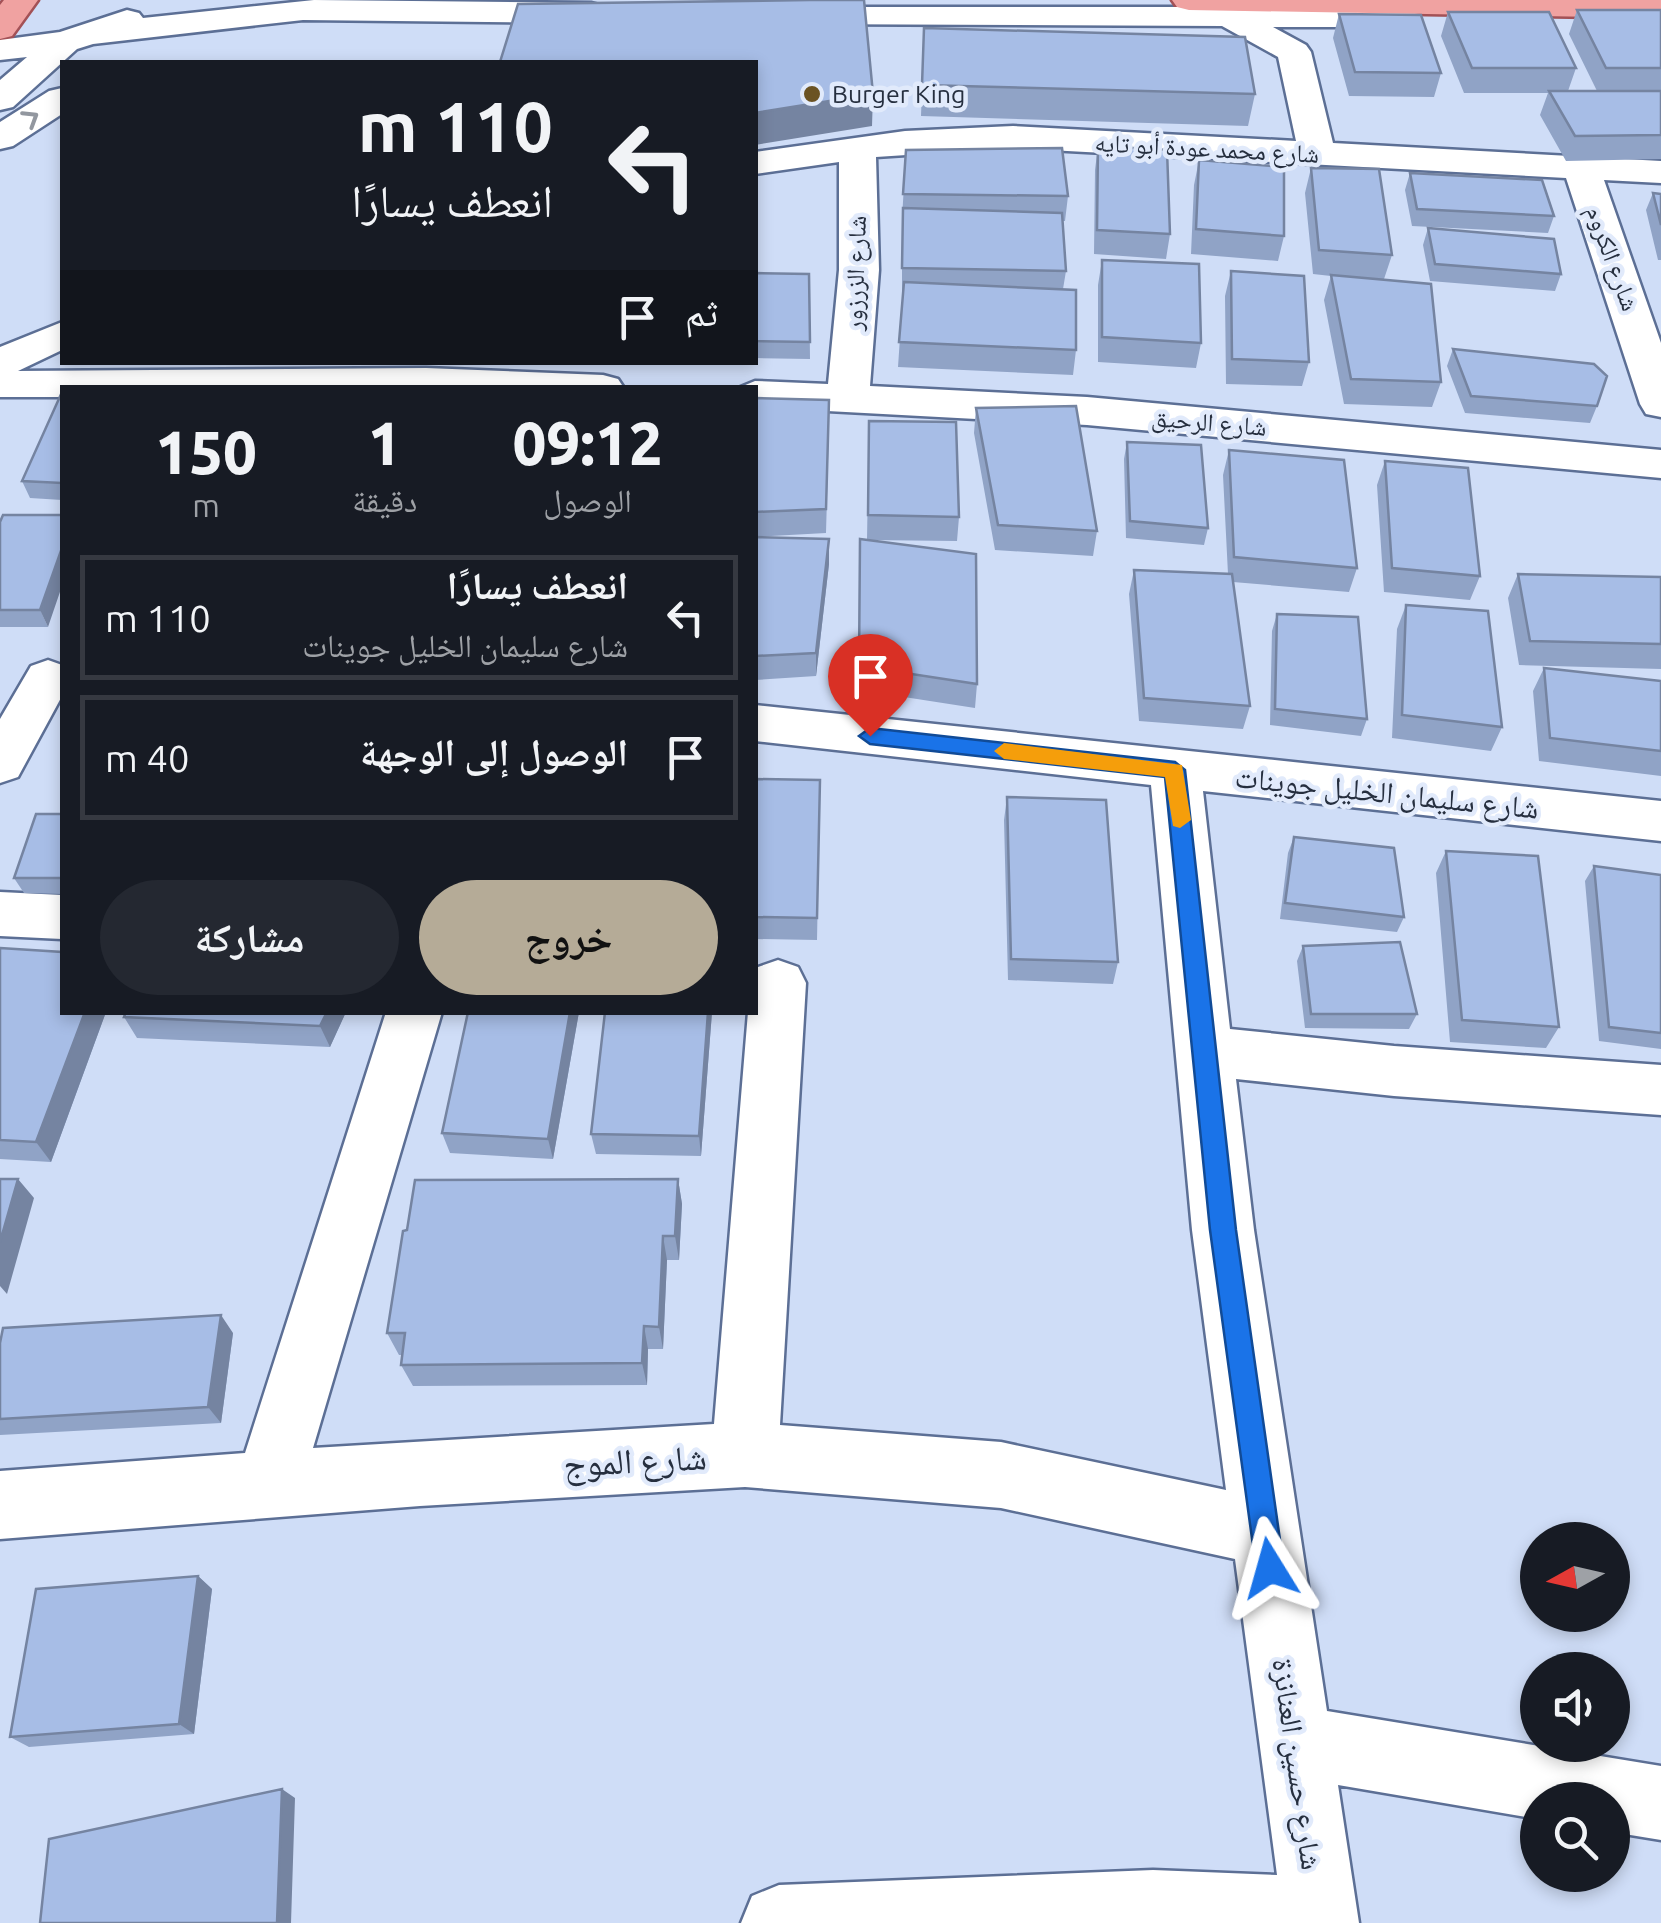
<!DOCTYPE html>
<html lang="ar">
<head>
<meta charset="utf-8">
<style>
	body { margin:0; font-family:Ubuntu,"Noto Naskh Arabic",sans-serif; background:#242831; color:#f1f3f6; direction:rtl; height:100vh; display:flex; flex-direction:column; font-size:38px; white-space:nowrap }
	* { box-sizing:border-box; margin:0 }
	p { font-size:32px; color:#9ea1a6 }
	.icon { flex:none; width:55px; height:55px; fill:none; stroke:currentColor; stroke-width:2; stroke-linecap:round; stroke-linejoin:round }
	.map { position:relative; flex:1; overflow:hidden; direction:ltr }
	.side { position:absolute; left:60px; top:385px; width:698px; height:630px; display:flex; flex-direction:column; background:#171b24; border-radius:0px; box-shadow:0 5px 15px #0003; direction:rtl }
	.side>* { flex:none }
	.top-card { position:absolute; left:60px; top:60px; width:698px; height:305px; border-radius:0px; box-shadow:0 5px 15px #0003; direction:rtl; background:#171b24; color:#f1f3f6; overflow:hidden }
	.needle { width:65px; rotate:262deg }
	.fabs { position:absolute; left:1520px; top:1522px; display:grid; gap:20px }
	.fabs a { display:grid; place-items:center; width:110px; height:110px; border-radius:50%; background:#171b24; box-shadow:0 5px 15px #0003; font-size:50px }
	.pin { position:absolute; display:grid; place-items:center; width:85px; height:85px; color:#fff; margin:-102px -42px; border-radius:50% 50% 50% 0; rotate:-45deg; box-shadow:0 0 10px #0007 }
	.pin .icon { rotate:45deg }
	.me { position:absolute; width:110px; margin:-55px; rotate:352deg; stroke-linejoin:round; filter:drop-shadow(0 0 8px #0008) }
	.turn { display:flex; align-items:center; gap:35px; height:210px; padding:0 40px; font-size:45px }
	.turn .icon { width:130px; height:130px; stroke-width:2.5 }
	.turn b { display:block; font-size:70px; line-height:85px }
	.then { display:flex; align-items:center; height:95px; padding:0 40px; background:#0003; gap:20px; font-size:38px }
	.eta { display:flex; justify-content:space-evenly; align-items:center; height:170px; text-align:center }
	.eta b { font-size:60px; font-weight:800; line-height:70px }
	.primary-button { display:flex; gap:20px; margin-top:auto; padding:20px 40px }
	.primary-button a { flex:1; height:115px; border-radius:60px; background:#b5ab97; color:#111; font-size:40px; font-weight:800; line-height:115px; text-align:center }
	.primary-button a+a { background:#242831; color:#f1f3f6 }
	ul { padding:0; list-style:none }
	li { display:flex; align-items:center; gap:30px; height:125px; margin:0 20px 15px; padding:0 20px; border:5px solid #363941; border-radius:0px }
	li div { flex:1 }
	li b { display:block; font-size:38px }
	li em { font-style:normal }
	.map>svg:first-child { display:block }
</style>
</head>
<body>
<div class="map">
<svg width="1661" height="1923" viewBox="0 0 1661 1923">
	<rect width="100%" height="100%" fill="#cfddf7"/>
	<g fill="none" stroke-linecap="round" stroke-linejoin="round">
		<defs>
			<path id="minor" d="M314,0l277,3 12,3 5,7 -5,7 -12,3 -288,-3 -210,24 -16,5 -64,58 -13,3v-30l27,-23 -27,3v-20l60,-8 67,-22 12,3 4,5z
				M1387,0h44l3,4 -5,7 -75,16h-81l33,18 5,7 22,91 328,18v22l-57,-3 57,163v74l-15,-3 -6,-10 -74,-226 -553,-30 -137,9 3,113 -9,116 217,11 574,53v28l-574,-53 -332,-18v-19h-17l17,-7 73,3 11,-114v-108l-84,12v-22l150,-21 108,-5 283,15 -18,-84 -56,-31 -430,-2 -12,-3 -5,-7 5,-7h574z
				M62,88v26l-49,32 -13,3v-27l49,-31z
				M62,322v28l-44,21 408,-3 177,7 15,4 6,9h-562v9h-62v-50z
				M48,660l14,5v31l-44,81 -18,6v-64l31,-53z
				M755,705l906,96v40l-458,-50 27,238 164,17 267,19v50l-267,-19 -158,-17 18,151 73,481 334,55v74l-49,-8v-32h-74v19l-200,-34 21,138h-618l11,-27 27,-11 374,-15 124,5 -42,-316 -234,-51 -256,-21 -325,19 -420,33v-68l245,-18 141,-441h56l-129,436 401,-24 34,-412h7l3,-45 20,-7 20,7 8,16 -26,442 221,17 225,48 -34,-260 -41,-445 -396,-44z
				M0,892l62,3v44l-62,-3z"/>
			<path id="major" d="M4,0h34l-26,36 -12,3v-34z
				M1172,0h489v18l-472,-8 -12,-3z"/>
		</defs>
		<!-- minor casing -->
		<use href="#minor" stroke="#5c6f95" stroke-width="5"/>
		<!-- major casing -->
		<use href="#major" stroke="#a35156" stroke-width="5"/>
		<!-- minor -->
		<use href="#minor" fill="#fff" fill-rule="evenodd"/>
		<!-- major -->
		<use href="#major" fill="#f0a2a1" fill-rule="evenodd"/>
	</g>
	<!-- wall -->
	<path fill="#90a3c6" d="M1577,10h84v149l-95,2 -26,-46 8,-22h-84l-23,-57 7,-24 128,56 -8,23h29l-28,-57z
		M1339,14l102,59 -7,24 -85,-1 -16,-58z
		M924,28l331,66 -7,32 -327,-10z
		M1098,146l72,88 -4,25 -72,-5 1,-84z
		M906,150l162,46 -3,25h-3l4,50 -3,18 13,61 -3,25 -175,-8 5,-74h-1v-74z
		M1199,160l85,76 -6,25 -87,-7 3,-69z
		M1311,168l81,87 -8,24 57,103 -9,25 -88,-3 -20,-104 7,-24 -18,-2 -8,-81z
		M1410,173l144,43 -6,17 -136,-7 -7,-36z
		M1653,193l8,1v66h-3l-12,-50z
		M1428,228l133,46 -6,17 -125,-10 -7,-36z
		M1102,260l99,83 -5,25 -98,-6v-77z
		M1231,271l78,91 -7,24 -76,-2 -1,-88z
		M755,273l54,1 1,85 -55,-1z
		M1453,349l144,57 -7,17 -125,-10 -18,-47z
		M62,392v108l-32,-2 -8,-17z
		M755,398l74,27 -3,108 -71,4z
		M976,408l121,123 -4,25 -98,-6 -21,-117z
		M869,421l90,96 -2,24 -90,-1z
		M1127,442l81,86 -4,17 -78,-7 -2,-79z
		M1229,450l128,118 -8,24 -116,-10 17,124 -7,23 -104,-8 -10,-127 5,-24 94,4 -5,-99z
		M1385,461l95,115 -10,24 -86,-8 -7,-107z
		M0,522l48,105h-48z
		M755,537l74,27 -13,112 -61,4z
		M860,539l117,145 -2,24 -116,-18z
		M1518,574l143,3v92l-142,-4 -11,-67z
		M1406,605l96,122 -11,24 -99,-13 5,-109z
		M1277,614l90,105 -6,17 -91,-11 2,-94z
		M1544,668l117,13v95l-122,-15 -6,-70z
		M755,779l65,1 -3,160 -62,-1z
		M1007,797l111,165 -5,22 -105,-4 -4,-160z
		M62,814v80l-38,-1 -10,-15z
		M1294,837l110,80 -7,15 -117,-13 8,-66z
		M1446,851l113,176 -13,21 -96,-6 -14,-169z
		M1594,866l67,9v174l-62,-8 -14,-160z
		M1303,946l114,68 -8,15 -104,-1 -8,-67z
		M0,948l62,64h44l-55,150 -51,-3z
		M126,1012h220l-16,35 -193,-9 -13,-21z
		M468,1012h111l-26,147 -103,-6 -8,-20z
		M605,1012h107l-11,144 -105,-2 -5,-20z
		M678,1179l4,25 -3,56h-12l-4,89h-15l-1,36 -234,1 -12,-21 1,-10h-3l-12,-22z
		M233,1333l-12,90 -221,12v-92z
		M198,1576l14,13 -18,145 -165,13 -19,-10z"/>
	<!-- shaded-wall -->
	<path fill="#7584a1" d="M873,94l-1,32 -117,19v-32z
		M829,539v25l-13,112v-23z
		M62,548v38l-14,41 -8,-17z
		M85,1012h21l-55,150 -15,-20z
		M327,1012h19l-16,35 -10,-21z
		M570,1012h9l-26,147 -5,-20z
		M708,1012h4l-11,144 -2,-20z
		M18,1179l16,19 -27,96 -7,-8v-44z
		M678,1179l4,25 -3,56 -4,-24z
		M663,1236l4,24 -4,89 -4,-22z
		M221,1315l12,18 -12,90 -13,-16z
		M644,1326l4,23 -1,36 -5,-22z
		M198,1576l14,13 -18,145 -15,-10z
		M282,1789l13,9 -4,125h-14z"/>
	<!-- building -->
	<path fill="#a7bde6" stroke="#7584a1" stroke-width="2.5" d="M810,0h54l9,94 -118,19v-51h-255l18,-58z
		M1577,10h84v58h-55z
		M1448,12h101l27,56h-104z
		M1339,14l82,1 20,58 -86,-1z
		M924,28l321,9 10,57 -333,-9z
		M1549,91h112v44l-86,1z
		M1098,146l69,4 3,84 -73,-4z
		M1062,148l6,48 -165,-2 3,-44z
		M1199,160l85,7v69l-88,-7z
		M1311,168l68,1 13,86 -73,-5z
		M1410,173l132,7 12,36 -137,-7z
		M1653,193l8,1v31z
		M903,208l159,5 4,58 -164,-3z
		M1428,228l126,11 7,35 -126,-10z
		M1102,260l97,4 2,79 -99,-6z
		M1231,271l73,5 5,86 -77,-3z
		M755,273l54,1 1,68 -55,-1z
		M1331,275l100,9 10,98 -90,-3z
		M904,282l172,8v60l-177,-8z
		M1453,349l141,15 13,12 -10,30 -126,-10z
		M62,392v91l-40,-2z
		M755,398l74,2 -3,109 -71,3z
		M1076,406l21,125 -99,-6 -22,-117z
		M869,421l87,1 3,95 -91,-2z
		M1127,442l74,3 7,83 -78,-7z
		M1229,450l115,10 13,108 -123,-11z
		M1385,461l83,7 12,108 -88,-8z
		M3,515h59v33l-22,62h-40v-88z
		M755,537l74,2 -13,114 -61,3z
		M860,539l116,15 1,130 -118,-18z
		M1134,570l98,4 18,132 -106,-8z
		M1518,574l143,3v67l-131,-3z
		M1406,605l82,6 14,116 -100,-12z
		M1277,614l81,3 9,102 -92,-10z
		M1544,668l117,13v70l-111,-13z
		M755,779l65,1 -3,138 -62,-1z
		M1007,797l99,3 12,162 -107,-3z
		M36,814h26v64h-48z
		M1294,837l100,11 10,69 -119,-14z
		M1446,851l92,5 21,171 -97,-7z
		M1594,866l67,9v158l-52,-6z
		M1400,942l17,72h-106l-8,-68z
		M0,948l62,4v60h23l-49,130 -36,-2z
		M126,1012h201l-7,14 -196,-9z
		M468,1012h102l-22,127 -106,-6z
		M605,1012h103l-9,124 -108,-2z
		M0,1179h18l-18,63z
		M678,1179l-3,57h-12l-4,91 -15,-1 -2,37 -241,2 4,-32h-18l16,-102 4,-1 8,-50z
		M221,1315l-13,92 -208,12v-76l3,-15z
		M198,1576l-19,148 -169,13 26,-148z
		M282,1789l-5,134h-237l9,-84z"/>
	<!-- one-way arrows -->
	<defs><path id="oneway-chevron" d="M-2-3.5L2.5 0L-2 3.5" fill="none" stroke-width="1.6" stroke-linecap="round" stroke-linejoin="round" transform="scale(2.5)"/></defs>
	<use stroke="#92979f" href="#oneway-chevron" transform="translate(31 118) rotate(-32)"/>
	<!-- route -->
	<path fill="#1a73e8" stroke="#114b97" stroke-width="2.5" d="M870,728l305,34 10,8 51,460 48,338 -4,10 -10,4 -10,-4 -4,-10 -46,-338 -45,-453 -295,-33 -11,-8z"/>
	<!-- slow -->
	<path fill="#f59e0b" d="M1004,743l178,22 9,55 -11,8 -7,-2 -8,-49 -161,-18 -10,-8z"/>
	<!-- markers -->
	<circle fill="#6b5323" stroke="#e1eafb" stroke-width="4" cx="812" cy="94" r="10"/>
	<g text-anchor="middle" dominant-baseline="central" stroke-width="9" stroke-linejoin="round" paint-order="stroke">
		<!-- far-poi labels -->
		<g font-size="25" fill="#262f3f" stroke="#e1eafb" text-anchor="start">
			<text x="832" y="94">Burger King</text>
		</g>
		<!-- far-street labels -->
		<g font-size="25" fill="#262f3f" stroke="#e1eafb">
			<text transform="translate(1207 148) rotate(3)">شارع محمد عودة أبو تايه</text>
			<text transform="translate(1613 258) rotate(70)">شارع الكروم</text>
			<text transform="translate(855 273) rotate(-88)">شارع الزرزور</text>
			<text transform="translate(1209 422) rotate(5)">شارع الرحيق</text>
		</g>
		<!-- street labels -->
		<g font-size="30" fill="#262f3f" stroke="#e1eafb">
			<text transform="translate(1387 792) rotate(6)">شارع سليمان الخليل جوينات</text>
			<text transform="translate(1298 1764) rotate(82)">شارع حسين العنانزة</text>
		</g>
		<!-- near-street labels -->
		<g font-size="35" fill="#262f3f" stroke="#e1eafb">
			<text transform="translate(635 1460) rotate(-3)">شارع الموج</text>
		</g>
	</g>
</svg>
<div class="fabs">
<a><svg class="needle" viewBox="-14 -14 28 28"><path d="M0-13l5 13h-10z" fill="#e53935"/><path d="M0 13l5-13h-10z" fill="#9ea1a6"/></svg></a>
<a><svg class="icon" aria-label="sound" viewBox="0 0 24 24"><path d="M4 9h4l5-4v14l-5-4H4zM17 9q2 3 0 6"/></svg></a>
<a><svg class="icon" aria-label="search" viewBox="0 0 24 24"><circle cx="10" cy="10" r="6"/><path d="M15 15l6 6"/></svg></a>
</div>
<div class="pin" style="left:870px;top:736px;background:#d93025"><svg class="icon" aria-label="arrive" viewBox="0 0 24 24"><path d="M6 21V4h12l-3 4 3 4H6"/></svg></div>
<svg class="me" style="left:1270px;top:1568px" viewBox="-20 -20 40 40"><path d="M0-17L14 15 0 8-14 15z" fill="#1a73e8" stroke="#fff" stroke-width="4"/></svg>
<div class="top-card">
<div class="turn"><svg class="icon" aria-label="left" viewBox="0 0 24 24"><path d="M17 20v-9H6M10 6l-5 5 5 5"/></svg><div><b>110 m</b>انعطف يسارًا</div></div>
<div class="then">ثم<svg class="icon" aria-label="arrive" viewBox="0 0 24 24"><path d="M6 21V4h12l-3 4 3 4H6"/></svg></div>
</div>
<section class="side">
<div class="eta">
<div><b>09:12</b><p>الوصول</p></div>
<div><b>1</b><p>دقيقة</p></div>
<div><b>150</b><p>m</p></div>
</div>
<ul>
<li><svg class="icon" aria-label="left" viewBox="0 0 24 24"><path d="M17 20v-9H6M10 6l-5 5 5 5"/></svg><div><b>انعطف يسارًا</b><p>شارع سليمان الخليل جوينات</p></div><em>110 m</em></li>
<li><svg class="icon" aria-label="arrive" viewBox="0 0 24 24"><path d="M6 21V4h12l-3 4 3 4H6"/></svg><div><b>الوصول إلى الوجهة</b></div><em>40 m</em></li>
</ul>
<div class="primary-button"><a>خروج</a><a>مشاركة</a></div>
</section>
</div>
</body>
</html>
